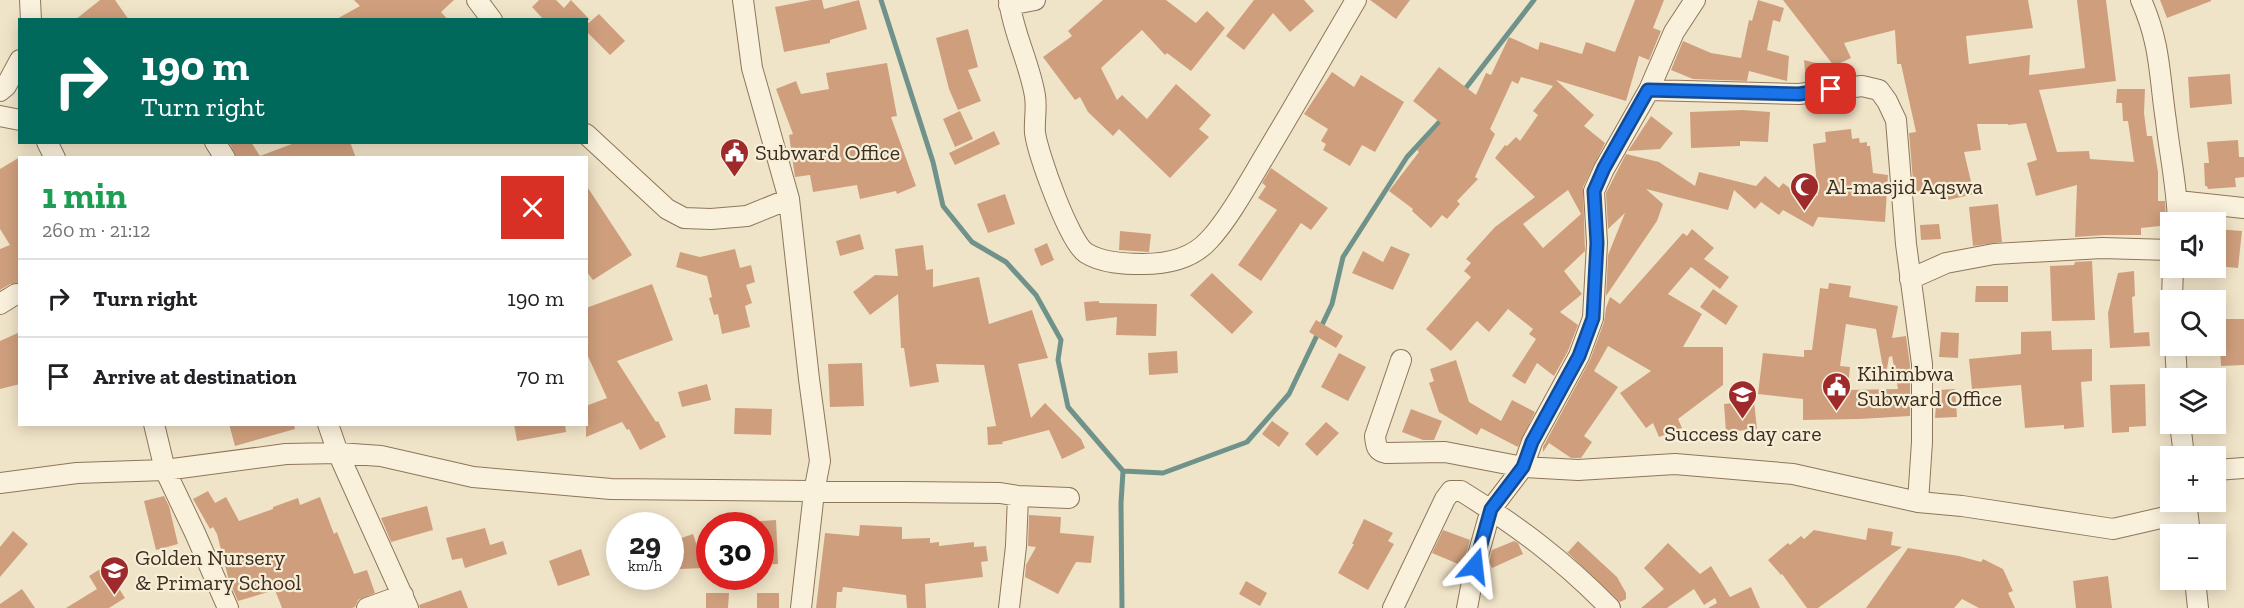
<!DOCTYPE html>
<html lang="en">
<head>
<meta charset="utf-8">
<style>
	body { margin:0; font-family:"Zilla Slab",serif; background:#f6f6f6; color:#202124; height:100vh; display:flex; flex-direction:column; font-size:22px; white-space:nowrap }
	* { box-sizing:border-box; margin:0 }
	p { font-size:20px; color:#757577 }
	.icon { flex:none; width:33px; height:33px; fill:none; stroke:currentColor; stroke-width:2; stroke-linecap:round; stroke-linejoin:round }
	.map { position:relative; flex:1; overflow:hidden }
	.side { position:absolute; left:18px; top:156px; width:570px; height:270px; display:flex; flex-direction:column; background:#fff; border-radius:0px; box-shadow:0 3px 15px #0003 }
	.side>* { flex:none }
	.guide { position:absolute; left:18px; top:18px; width:570px; height:126px; border-radius:0px; box-shadow:0 3px 15px #0003; background:#00695c; color:#fff; overflow:hidden }
	.fabs { position:absolute; left:2160px; top:212px; display:grid; gap:12px }
	.fabs a { display:grid; place-items:center; width:66px; height:66px; border-radius:0px; background:#fff; box-shadow:0 3px 15px #0003; font-size:30px }
	.speed { position:absolute; left:606px; top:512px; display:flex; gap:12px; font-size:30px; font-weight:700; text-align:center }
	.speed>* { display:grid; place-content:center; width:78px; height:78px; border-radius:50%; background:#fff; box-shadow:0 3px 15px #0003; line-height:1 }
	.speed small { font-size:15px; font-weight:400 }
	.speed .limit { border:9px solid #d22; background:#fff; color:#111 }
	.pin { position:absolute; display:grid; place-items:center; width:51px; height:51px; color:#fff; margin:-26px; border-radius:12px; box-shadow:0 3px 9px #0006 }
	.me { position:absolute; width:66px; margin:-33px; rotate:17deg; stroke-linejoin:round; filter:drop-shadow(0 0 4px #0008) }
	.turn { display:flex; align-items:center; gap:21px; height:126px; padding:0 24px; font-size:27px }
	.turn .icon { width:78px; height:78px; stroke-width:2.5 }
	.turn b { display:block; font-size:42px; line-height:51px }
	.round { display:grid; place-items:center; flex:none; width:63px; height:63px; border-radius:0px; background:#f6f6f6 }
	.head { display:flex; align-items:center; justify-content:space-between; height:102px; padding:0 24px }
	h1 { font-size:36px; font-weight:800; line-height:45px; color:#1e9e55 }
	ul { padding:0; list-style:none }
	li { display:flex; align-items:center; gap:18px; height:78px; padding:0 24px; border-top:2px solid #e0e0e0 }
	li div { flex:1 }
	li b { display:block; font-size:22px }
	li em { font-style:normal }
	.map>svg:first-child { display:block }
</style>
</head>
<body>
<div class="map">
<svg width="2244" height="608" viewBox="0 0 2244 608">
	<rect width="100%" height="100%" fill="#f0e4c8"/>
	<g fill="none" stroke-linecap="round" stroke-linejoin="round">
		<!-- stream -->
		<path stroke="#6f938a" stroke-width="5" d="M881,0l52,162 10,44 29,36 34,20 30,33 25,45 -3,20 10,47 55,64 -2,32 1,105
			M1462,93l72,-93
			M1123,471l40,2 84,-31 42,-48 43,-90 11,-47 64,-100 37,-40"/>
	</g>
	<!-- building -->
	<path fill="#cf9f7d" fill-rule="evenodd" d="M100,0h15l14,20h-54z
		M354,0h100l-13,12 7,8h-113l25,-14z
		M539,0h17l8,8 7,-8 19,20h-46l-12,-13z
		M811,0h11l2,9 35,-9 8,29 -37,11v3l-46,9 -9,-45z
		M1103,0h63l30,23 11,-12 18,17 -34,43 -24,-18 -2,2 -23,-25 -41,38 16,32 5,-5 25,24 29,-35 35,31 -12,14 10,8 -39,41 -51,-49 -6,7 -25,-24 -8,-15 -5,3 -32,-43 29,-21 -4,-5z
		M1254,0h50l10,11 -24,21 -17,-19 -29,37 -18,-14z
		M1370,0h40l-14,19z
		M1635,0h29l-11,28 8,3 -12,29 -10,-4 -13,45 -70,-21 38,35 -10,11 21,17 -22,44 2,64 -21,20 18,23 -22,18 18,13 -10,26 -14,25 -17,-13 -12,21 -13,-8 24,-37 -7,-5 4,-5 -25,-20 -19,23 -12,-11 -26,30 -25,-22 45,-52 -7,-6 7,-8 -5,-4 29,-32 40,-30 -40,-39 10,-13 2,1 9,-9 4,4 18,-26 -5,-4 20,-25 -32,-9 -3,7 -6,-3 -22,48 5,5 -20,43 3,2 -21,22 3,3 -13,15 -5,-4 -11,13 -19,-17 1,-2 -24,-18 30,-39 -2,-2 24,-27 -28,-22 26,-34 37,28 10,-22 5,2 18,-38 29,13 2,-8 42,12 4,-12 29,10zM1568,190l13,24 -38,34 -20,-24z
		M1758,0l26,8 -4,14 -7,-2 -6,30 22,6 -2,25 -38,-10 -2,10 -54,-2 -22,-9 12,-29 28,12 30,5 8,-38 3,1z
		M1783,0h245l5,28 -67,8 3,28 61,-9 -1,20 56,-7 -8,-68h29l10,81 -77,9 18,62 32,-1 1,8 44,3 -6,-41h-5l-1,-18h-6l1,-14h28l-1,24 3,23h5l6,36v29h7l1,18h-6v7l-19,2v7h-36l-30,2 2,-52 -41,11 -9,-33 10,-3 -11,-37 -18,2v-1h-31l4,26 -17,2 10,42 -26,6 -3,-13 -31,6 -5,-60 7,-1 -15,-68h-4l-2,-34 -51,13 7,15 -17,8z
		M2160,0h51v1l-44,17z
		M599,14l26,27 -15,14 -24,-24v-6z
		M968,29l10,38 -10,3 13,31 -23,9 -9,-21 -13,-51z
		M1804,60l42,11 -15,7 -25,3z
		M887,63l10,53 -6,1 25,69 -19,8 -1,-3 -36,8 -3,-14 -44,7 -3,-17 -15,2 -6,-42 4,-1 -17,-45 20,-8 5,13 28,-5 -3,-16z
		M1332,72l22,15 7,-12 43,27 -29,50 -13,-7 -12,21 -27,-16 3,-6 -5,-3 7,-12 -24,-15z
		M2230,74l2,30 -42,4 -2,-31z
		M1742,110l28,2 -2,30 -28,-1v5l-49,2 -1,-36z
		M960,111l13,28 -18,8 -12,-28z
		M1651,116l22,17 -13,16 -32,2z
		M1851,129l1,10 7,-1 1,5 7,-1v4h3l3,27 15,2 -3,47 -67,-5 -5,10 -30,-17 -4,5 -18,-13 -6,7 -21,-19 -6,20 -82,-21 17,15 -6,17 -51,75 2,-41 17,-42 -17,16 -2,-36 20,-39 33,8 36,24 4,-14 57,14 9,-10 14,12 4,-5 16,12 4,-8 15,9 -5,-52 13,-2 -1,-10z
		M994,131l6,13 -45,21 -6,-12z
		M2238,140l1,17h5v20l-9,1 1,9 -28,2 -1,-3h-2l-1,-23h5l-2,-21z
		M229,142h22l9,14 37,-14h53l6,16h-119z
		M20,157v126l-10,1 -10,6v-41l10,-4 -10,-16v-60z
		M1271,168l57,40 -17,22 -10,-7 -40,58 -23,-16 39,-55 -19,-12 8,-12 -4,-3z
		M586,185l46,70 -39,25 -7,-9z
		M1005,194l10,30 -27,9 -11,-29z
		M1998,204l4,38 -29,4 -4,-39z
		M1939,224l2,15 -20,1 -1,-15z
		M1692,229l22,19 -10,11 25,18 -9,12 -29,-22 -23,27 34,20 -19,33h40v38l-45,34 4,9 -23,9 -6,-14 -7,5 -26,-35 31,-22 -43,-25 -14,25 24,16 -34,49 8,6 -11,16h-10l-22,-15 -6,9v-5l47,-87 14,-38 2,-14 4,-11 10,7 63,-71 4,3z
		M2216,229l26,2 -4,37 -22,-2z
		M1120,231l31,3 -2,18 -30,-2z
		M860,234l4,15 -24,7 -4,-15z
		M1047,243l7,17 -13,6 -7,-17z
		M923,245l3,25 7,-1v18l46,-10 10,47 43,-14 16,48 -30,6 13,54 14,-15 36,36 4,9 -23,11 -13,-29 -47,12 1,2 -15,1 -1,-18 9,-1 -12,-61 -48,-1 3,18 -29,5 -6,-39h-3l-3,-54 -28,21 -17,-23 22,-17 23,1 -3,-27z
		M1391,246l19,8 -17,36 -41,-17 11,-22 20,11z
		M735,249l5,19 11,-3 4,17 -9,3 6,18 -7,3 5,21 -28,7 -4,-20 -4,1 -5,-17 3,-1 -5,-21 -31,-9 4,-15 20,5z
		M2092,261l3,59 -43,1 -2,-55 24,-1 1,-3z
		M2134,271l1,25 -3,1 2,36 15,-1 1,14 -40,2 -2,-35 10,-40z
		M1212,273l41,39 -21,22 -42,-39z
		M1829,283l22,3 -2,11 49,9 -6,32 14,-2 4,29v51l-50,3 -57,1v-21l-45,-5 5,-41 41,4v-7h8l8,-62 8,1zM1846,324l30,5 8,45h2l3,-17 3,-1 6,33 -50,1 2,-23 -10,-1z
		M652,284l21,56 -56,21 39,61 2,-1 8,16 -26,13 -11,-21 -2,1 -5,-8 -36,15v-31l21,-8 -21,-46v-44z
		M1976,286h32v16h-33z
		M1713,289l25,17 -12,19 -26,-18z
		M1099,301v2l58,1 -1,32 -40,-1 1,-18 -31,4 -2,-19z
		M2216,319h28v46l-23,1 -1,-18h-4z
		M1316,320l27,16 -7,12 -27,-16z
		M2051,331l1,19 40,-1v32l-11,1 3,45 -20,2v-4l-39,3 -4,-43 -49,4 -3,-30 52,-5v-22z
		M20,332v52l-20,5v-48z
		M1941,332l18,1 -1,25 -19,-1z
		M1177,351l1,22 -29,2 -1,-22z
		M1339,353l27,14 -18,34 -27,-14z
		M1456,360l13,42 32,19 11,-21 23,12 -17,35 -37,-19 -4,7 -38,-23 -10,-29 5,-2 -4,-12z
		M862,363l2,43 -34,1 -2,-43z
		M707,384l4,16 -29,7 -4,-15z
		M2145,384l1,42 -17,1v5l-17,1 -2,-48z
		M1955,389l2,28 -22,1 2,-28z
		M1754,401l3,28 -31,3 -2,-28z
		M735,408l37,1 -1,26 -37,-1z
		M1411,409l31,12 -8,19h-11l-21,-8z
		M1272,421l17,12 -10,14 -17,-13z
		M1326,422l13,11 -22,23 -12,-12z
		M229,424h65l1,5 -60,17z
		M514,424h51l1,8 -49,9z
		M208,491l7,12 11,-6 13,24 34,-12v-2l25,-9 2,7 20,-8 14,37 3,-2 17,42 13,-4 8,23 -17,7 -3,7 -3,1h-70l-7,-18 -37,11 -9,-20 -12,-47 -4,-7 -3,2 -17,-30z
		M164,496l5,10 9,38 -22,6 -12,-49z
		M427,506l6,24 -42,12 -10,-24z
		M1029,515l32,2 -1,16 34,3 -3,27 -15,-1 -18,32 -33,-17 1,-12 10,-18 -8,-1z
		M1364,519l29,14 -5,8 6,3 -26,46 -30,-17 16,-29h-2z
		M776,520l2,44 -18,1v-44z
		M860,525l42,2v12l28,-1v5l9,-1v4l35,-4v5l12,-1 2,15 -7,1 2,15 -58,7 1,24h-19l-1,-13 -63,-8 -1,5h-5l-1,16h-20l9,-75 34,3z
		M485,528l5,17 13,-4 4,13 -42,14 -3,-10 -10,2 -6,-22z
		M1868,528l25,4 -2,13 11,2 -84,61h-11l-25,-34 -1,1 -13,-15 20,-17 2,2 11,-9 3,3 10,-9 52,10z
		M1443,530l27,10 -7,26 -31,-13z
		M13,531l15,13 -28,33v-30z
		M693,534l11,34 -25,1 -9,-27z
		M1514,541l4,2 5,11 -31,14 -3,-6 3,-12z
		M1578,541l39,36 9,16v6l-6,3 -54,-51 2,1z
		M1668,543l32,31 11,-8 19,31 21,-10 9,21h-52l9,-5 -2,-5 -11,7 -10,-16 -27,19h-26l23,-19 -20,-21z
		M1908,548l51,8 22,6 2,-3 20,10 10,22 -5,2 7,15h-36l-17,-9 -8,9h-88z
		M581,549l9,26 -32,11 -9,-25z
		M105,566l20,32 -16,10h-43l31,-19 -8,-13z
		M2108,576l4,32h-36l-3,-27z
		M1246,581l21,12 -7,13 -21,-12z
		M22,589l13,19h-35v-4z
		M461,590l7,18h-48l-1,-3z
		M706,593h23l-1,15h-22z
		M757,593h22v15h-22z"/>
	<g fill="none" stroke-linecap="round" stroke-linejoin="round">
		<defs>
			<path id="minor" d="M30,0l1,20
				M477,0l15,20
				M743,0l9,68 37,131 20,180 11,82 -6,31 -13,116
				M1009,0c4,33 21,64 26,96 2,12 -1,25 0,37 3,21 34,109 51,120 16,10 38,11 57,11 24,0 49,-5 66,-24 19,-20 40,-58 55,-83 31,-52 61,-104 92,-157
				M2141,0c20,45 18,75 25,121 4,35 11,66 12,101
				M1009,5l26,-5
				M1649,90l150,4 63,-8 17,4 8,11 9,19 10,124 16,120v78l-4,60
				M0,91l6,-5 14,-26
				M0,116l20,4
				M586,134l81,75 17,9 27,1 36,-3 42,-17
				M47,142l8,16
				M215,142l10,16
				M2178,201l66,7
				M1910,279l36,-16 48,-9 108,-6 68,2
				M2172,300l1,-33
				M0,304l16,-10
				M2175,345l2,33
				M1401,360l-26,76c1,9 1,15 11,17l59,-1 78,15 55,3 97,-6 118,10 125,28 44,4 151,23 74,-17
				M2180,423l4,33
				M154,424l11,46 30,63 33,75
				M328,424l10,29 70,155
				M2216,470l28,-2
				M0,483l77,-10 88,-3 121,-16 52,-1 43,3 92,21 138,12 389,4 18,3 51,2
				M2186,501l4,33
				M2195,579l3,29
				M367,608l36,-13
				M1009,608l7,-62 2,-50
				M1393,608l52,-109 6,-8h10c57,35 102,69 149,117
				M1467,608l8,-42 16,-57 32,-42 9,-25 47,-86 14,-38 4,-75 -3,-52 10,-22 45,-79 25,-58 21,-32"/>
		</defs>
		<!-- minor casing -->
		<use href="#minor" stroke="#8d765c" stroke-width="22"/>
		<!-- minor -->
		<use href="#minor" stroke="#faf1dc" stroke-width="20"/>
	</g>
	<g fill="none" stroke-linecap="round" stroke-linejoin="round">
		<defs>
			<path id="route" d="M1475,566l16,-57 32,-42 9,-25 47,-86 14,-38 4,-75 -3,-52 10,-23 44,-78 151,4 32,-5"/>
		</defs>
		<!-- route casing -->
		<use href="#route" stroke="#114b97" stroke-width="15"/>
		<!-- route -->
		<use href="#route" stroke="#1a73e8" stroke-width="10"/>
	</g>
	<!-- icons -->
	<defs>
		<symbol id="civic-pin" viewBox="-11 -11 22 30"><path d="M0 17L-7.5 6A9.5 9.5 0 1 1 7.5 6Z" fill="#9e2a2b" stroke="#f7eed8"/><path d="M-.6-6.5H3V-4.5H.6V-3L4-1V1h2V6H-6V1h2V-1L-.6-3ZM-1.2 2.5V6h2.4V2.5Z" fill="#fff"/></symbol>
		<symbol id="mosque-pin" viewBox="-11 -11 22 30"><path d="M0 17L-7.5 6A9.5 9.5 0 1 1 7.5 6Z" fill="#9e2a2b" stroke="#f7eed8"/><path d="M3.5-4.9A6 6 0 1 0 3.5 4.9A5 5 0 1 1 3.5-4.9Z" fill="#fff"/></symbol>
		<symbol id="school-pin" viewBox="-11 -11 22 30"><path d="M0 17L-7.5 6A9.5 9.5 0 1 1 7.5 6Z" fill="#9e2a2b" stroke="#f7eed8"/><path d="M0-5L7-2L0 1L-7-2ZM-4 1L0 2.5L4 1V4Q0 6-4 4Z" fill="#fff"/></symbol>
	</defs>
	<g fill-rule="evenodd">
		<use href="#civic-pin" x="718" y="136" width="33" height="45"/>
		<use href="#mosque-pin" x="1788" y="170" width="33" height="45"/>
		<use href="#civic-pin" x="1820" y="370" width="33" height="45"/>
		<use href="#school-pin" x="1726" y="378" width="33" height="45"/>
		<use href="#school-pin" x="98" y="554" width="33" height="45"/>
	</g>
	<g text-anchor="middle" dominant-baseline="central" stroke-width="4.5" stroke-linejoin="round" paint-order="stroke">
		<!-- poi labels -->
		<g font-size="22" fill="#3d2e20" stroke="#f7eed8" text-anchor="start">
			<text x="755" y="152">Subward Office</text>
			<text x="1826" y="186">Al-masjid Aqswa</text>
			<text x="1857" y="373">Kihimbwa<tspan x="1857" dy="25">Subward Office</tspan></text>
			<text x="1743" y="433" text-anchor="middle">Success day care</text>
			<text x="135" y="557">Golden Nursery<tspan x="135" dy="25">&amp; Primary School</tspan></text>
		</g>
	</g>
</svg>
<div class="fabs">
<a><svg class="icon" aria-label="sound" viewBox="0 0 24 24"><path d="M4 9h4l5-4v14l-5-4H4zM17 9q2 3 0 6"/></svg></a>
<a><svg class="icon" aria-label="search" viewBox="0 0 24 24"><circle cx="10" cy="10" r="6"/><path d="M15 15l6 6"/></svg></a>
<a><svg class="icon" aria-label="layers" viewBox="0 0 24 24"><path d="M12 4l9 5-9 5-9-5zM3 14l9 5 9-5"/></svg></a>
<a>+</a>
<a>−</a>
</div>
<div class="speed"><div>29<small>km/h</small></div><div class="limit">30</div></div>
<div class="pin" style="left:1831px;top:89px;background:#d93025"><svg class="icon" aria-label="arrive" viewBox="0 0 24 24"><path d="M6 21V4h12l-3 4 3 4H6"/></svg></div>
<svg class="me" style="left:1475px;top:566px" viewBox="-20 -20 40 40"><path d="M0-17L14 15 0 8-14 15z" fill="#1a73e8" stroke="#fff" stroke-width="4"/></svg>
<div class="guide">
<div class="turn"><svg class="icon" aria-label="right" viewBox="0 0 24 24"><path d="M7 20v-9h11M14 6l5 5-5 5"/></svg><div><b>190 m</b>Turn right</div></div>
</div>
<section class="side">
<div class="head"><div><h1>1 min</h1><p>260 m · 21:12</p></div><a class="round" style="background:#d93025;color:#fff"><svg class="icon" aria-label="close" viewBox="0 0 24 24"><path d="M6 6l12 12M18 6L6 18"/></svg></a></div>
<ul>
<li><svg class="icon" aria-label="right" viewBox="0 0 24 24"><path d="M7 20v-9h11M14 6l5 5-5 5"/></svg><div><b>Turn right</b></div><em>190 m</em></li>
<li><svg class="icon" aria-label="arrive" viewBox="0 0 24 24"><path d="M6 21V4h12l-3 4 3 4H6"/></svg><div><b>Arrive at destination</b></div><em>70 m</em></li>
</ul>
</section>
</div>
</body>
</html>
